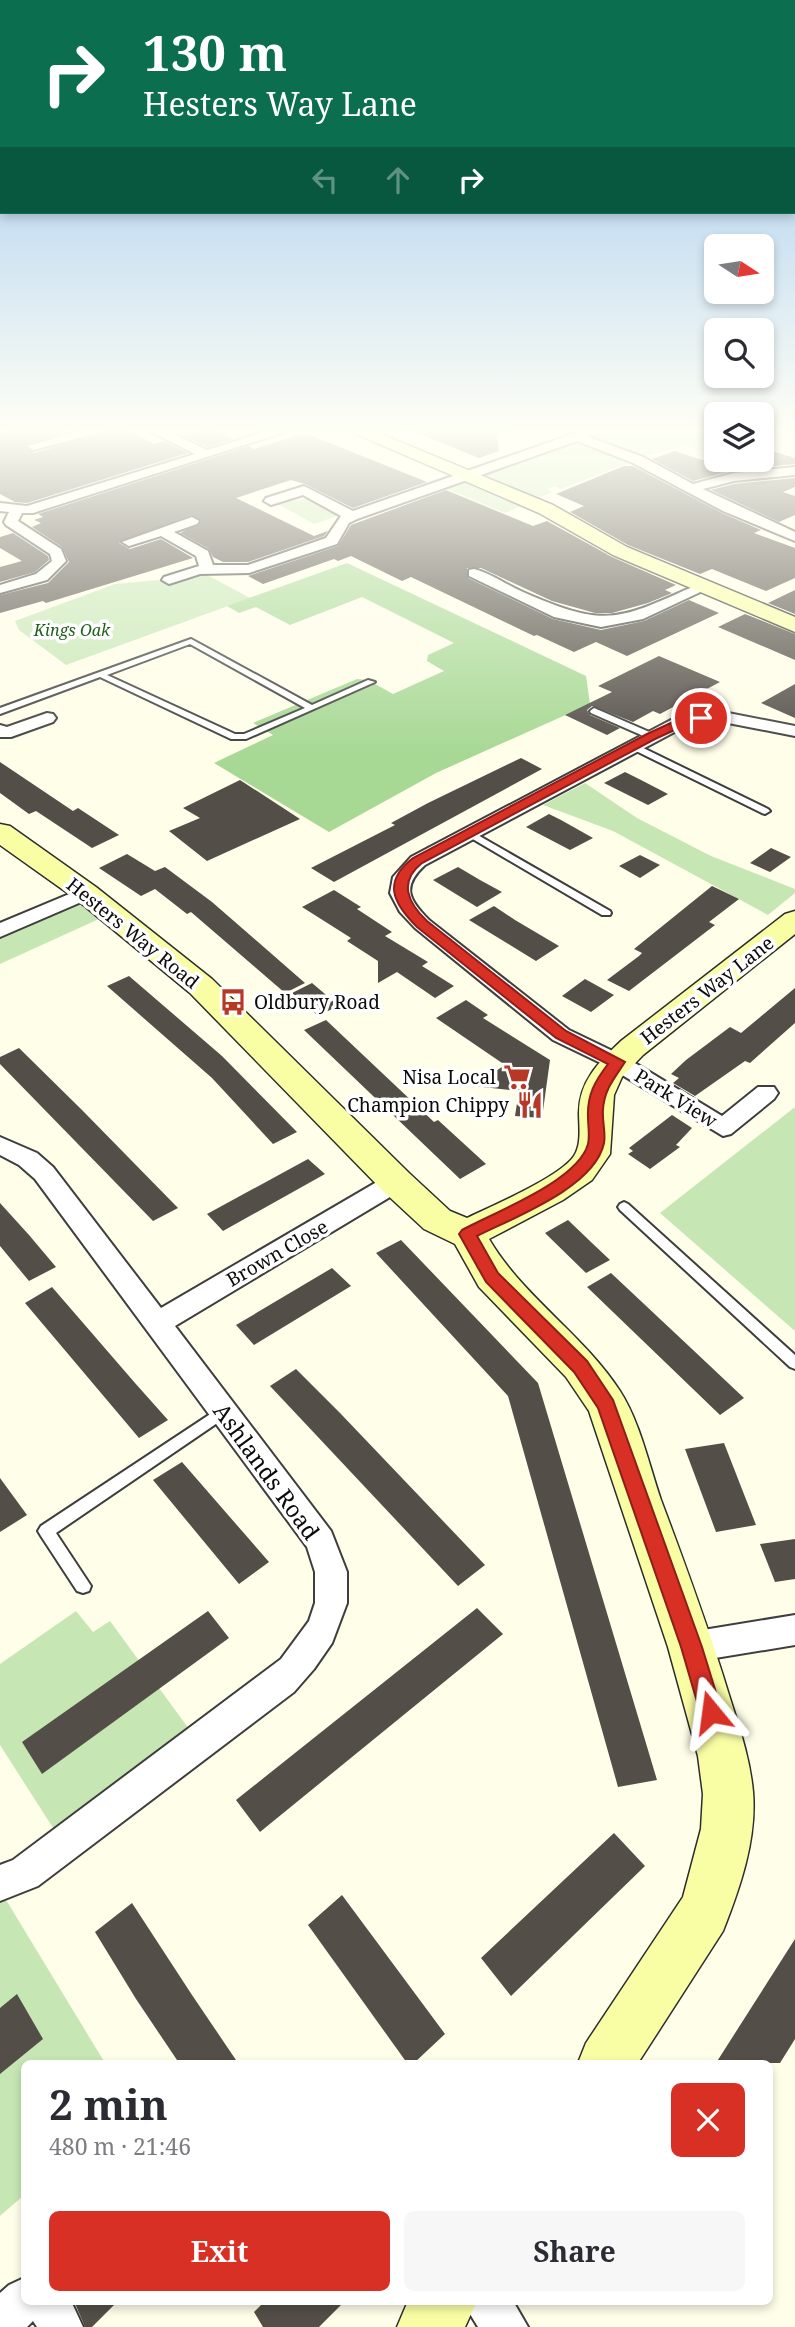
<!DOCTYPE html>
<html lang="en">
<head>
<meta charset="utf-8">
<style>
	body { margin:0; font-family:"Noto Serif",serif; background:#f7f7f7; color:#2b2b33; height:100vh; display:flex; flex-direction:column; font-size:26px; white-space:nowrap }
	* { box-sizing:border-box; margin:0 }
	p { font-size:23px; color:#7c7c81 }
	.icon { flex:none; width:38px; height:38px; fill:none; stroke:currentColor; stroke-width:2; stroke-linecap:round; stroke-linejoin:round }
	.map { position:relative; flex:1; overflow:hidden }
	.details { position:absolute; left:21px; top:2060px; width:752px; height:245px; display:flex; flex-direction:column; background:#fff; border-radius:10px; box-shadow:0 4px 10px #0003 }
	.details>* { flex:none }
	.banner { position:absolute; left:0px; top:0px; width:796px; height:214px; box-shadow:0 4px 10px #0003; background:#0b6e4f; color:#fff; overflow:hidden }
	.needle { width:46px; rotate:102deg }
	.fabs { position:absolute; left:704px; top:234px; display:grid; gap:14px }
	.fabs a { display:grid; place-items:center; width:70px; height:70px; border-radius:10px; background:#fff; box-shadow:0 4px 10px #0003; font-size:35px }
	.pin { position:absolute; display:grid; place-items:center; width:60px; height:60px; color:#fff; margin:-30px; border:4px solid #fff; border-radius:50%; box-shadow:0 2px 7px #0007 }
	.me { position:absolute; width:77px; margin:-38px; rotate:344deg; stroke-linejoin:round; filter:drop-shadow(0 0 5px #0008) }
	.turn { display:flex; align-items:center; gap:24px; height:147px; padding:0 28px; font-size:32px }
	.turn .icon { width:91px; height:91px; stroke-width:2.5 }
	.turn b { display:block; font-size:49px; line-height:60px }
	.lanes { display:flex; align-items:center; height:66px; padding:0 28px; background:#0003; justify-content:center; gap:35px; direction:ltr }
	.lanes .off { opacity:.35 }
	.round { display:grid; place-items:center; flex:none; width:74px; height:74px; border-radius:10px; background:#f7f7f7 }
	.overview { display:flex; align-items:center; justify-content:space-between; height:119px; padding:0 28px }
	h1 { font-size:42px; font-weight:700; line-height:52px }
	.cta { display:flex; gap:14px; margin-top:auto; padding:14px 28px }
	.cta a { flex:1; height:80px; border-radius:10px; background:#d93025; color:#fff; font-size:28px; font-weight:700; line-height:80px; text-align:center }
	.cta a+a { background:#f7f7f7; color:#2b2b33 }
	.map>svg:first-child { display:block }
</style>
</head>
<body>
<div class="map">
<svg width="795" height="2327" viewBox="0 0 795 2327">
	<rect width="100%" height="100%" fill="#fffee9"/>
	<!-- green -->
	<path fill="#c6e7b4" d="M597,430h119v21l-8,3 -22,-9 -43,12 -82,32 -6,-3 -8,3 5,3 -47,21 -65,-27z
		M311,498l26,18 -23,8 -36,-20z
		M198,570l52,28 -184,67 -47,-35 -4,-9 100,-37 54,-5z
		M585,783l52,35 74,38 84,33v4l-27,22 -155,-84 -70,-26z
		M79,904l20,15 -99,45v-26z
		M795,1107v224l-135,-118z
		M76,1611l17,21 17,-11 90,123 -136,101 -64,-100v-81z
		M0,1890l105,173h-81v132l-24,21z"/>
	<!-- forest -->
	<path fill="#a7d894" d="M347,563l239,113 4,28 -154,69 -107,59 -115,-69 59,-28 -20,-12 104,-44 11,1 25,14 51,-23 -17,-10 1,-6 26,-12 -92,-46 -72,28 -34,-18 -17,6 -12,-7z"/>
	<!-- building -->
	<path fill="#534e47" d="M12,430h61l-48,15 9,8 77,-23h16l27,14 10,-3 24,12 -161,50 -12,-1 -15,-8v-60z
		M199,430h15l19,9 -26,8 -25,-12z
		M496,430l3,21 -20,7 -66,-27z
		M305,433l122,49 -74,26 -48,-24 -14,-4 -55,18 78,38 14,-5 -4,5 -76,26h-25l-10,-5 -4,-8 -29,-16 21,-11 -10,-7 -72,28 11,6 31,-10 32,19 -147,45 -3,-2 -43,12v-18l48,-12 21,-21 -7,-15 -30,-20 9,-4 -7,-3 9,-3 -5,-3 211,-68 5,3z
		M769,450l26,8v6l-61,6 -41,11 -41,-22 23,-8 27,9h59v-8z
		M624,466h9l89,47 39,17 -7,3 41,15v30l-29,13 -54,-22 -12,5 -72,-29 -58,-33 14,-6 -28,-12z
		M795,478v9l-12,5 12,4v19l-16,7 -68,-32 23,-6z
		M446,490l87,36 14,-5 65,36 64,28 -11,5 7,3 -24,10 -36,10h-17l-43,-12 -71,-33h-14l1,10 85,41 48,11 43,-9 45,-21 30,13 -92,43 -31,-14 -22,10 -37,-17 -3,1 -123,-59 -9,4 -51,-25 -13,5 -4,-2 -71,25 -15,-8 90,-30 13,-21z
		M13,533l35,23 1,4 -14,12 -35,10v-15l22,-6 -22,-13v-11z
		M795,590v24l-27,-11z
		M745,614l50,20v26l-77,-33z
		M659,656l61,26 -60,32 -7,-3 -20,11 -41,-16 -5,4 3,5 30,13 -13,7 -42,-20 47,-23 -14,-6z
		M795,684v34l-34,-15z
		M521,758l21,11 -208,113 -23,-14 84,-43 -4,-2 37,-20z
		M0,762l73,49 5,-3 41,27 -27,13 -56,-37 -7,3 -29,-21z
		M625,772l16,8 27,14 -20,11 -44,-22z
		M240,780l60,39 -93,42 -38,-30 31,-13 -17,-10z
		M549,814l12,6 32,18 -23,12 -44,-23z
		M771,848l20,9 -21,15 -20,-9z
		M127,854l28,17 10,-4 47,35 93,81 -20,10 -94,-81 -4,2 -32,-25 -14,7 -42,-28z
		M640,855l20,10 -20,13 -21,-12z
		M458,867l22,13 22,12 -25,15 -44,-27z
		M712,886l27,13 -30,23 6,3 -86,66 -22,-11 32,-24 3,-3 -8,-4z
		M334,890l27,17 -4,2 35,23 -7,4 43,26 -6,4 32,20 -19,12 -38,-26 -19,11v-22l-31,-20 4,-3 -49,-31z
		M494,906l21,14 44,26 -23,15 -67,-41z
		M129,976l93,80 75,76 -24,12 -61,-66 -105,-92z
		M585,979l29,16 -23,17 -29,-16z
		M312,983l13,11 13,12 -20,10 -26,-23z
		M795,988v35l-45,40 -5,-2 -50,35 -22,-13 6,-5 -8,-4 15,-14 44,-33 11,6z
		M466,1000l22,15 -5,3 67,42 -8,58 -27,-2 4,-25 -46,-5 32,-21 -69,-47z
		M326,1020l108,102 4,-2 48,44 -26,15 -156,-149z
		M19,1048l63,62 96,98 -25,13 -153,-157v-7z
		M672,1115l20,13 -16,17 4,2 -30,22 -22,-15 5,-3 -4,-3z
		M308,1159l17,15 -102,57 -16,-17z
		M0,1203l29,32 27,32 -27,14 -29,-35z
		M568,1220l24,23 18,17 -24,13 -41,-40z
		M401,1240l137,143 119,397 -39,7 -110,-391 -132,-143z
		M332,1268l19,18 -97,59 -18,-20z
		M611,1273l81,76 52,49 -24,17 -133,-128z
		M52,1287l83,96 33,37 -29,18 -114,-135z
		M296,1369l44,44 145,152 -27,21 -188,-200z
		M724,1443l32,82 -40,7 -31,-83z
		M182,1462l87,100 -30,22 -86,-104z
		M0,1478l27,37 -27,17z
		M795,1539v40l-20,3 -15,-38z
		M477,1608l26,26 -243,198 -24,-32z
		M208,1611l21,27 -187,136 -20,-32z
		M614,1833l31,33 -134,130 -30,-38z
		M342,1895l103,139 -31,29h-7l-99,-138z
		M132,1903l60,92 46,68h-59l-43,-64 -41,-67z
		M795,1939v100l-15,24h-64z
		M17,1994l26,45 -43,35v-66z
		M74,2301h44l-26,26h-7z
		M265,2301h80l-26,26h-56l-9,-15z"/>
	<g fill="none" stroke-linecap="round" stroke-linejoin="round">
		<defs>
			<path id="lane" d="M191,639l121,66 56,-25 7,2 -129,57h-15l-131,-62 -100,37v-6zM190,644l115,64 -61,26h-9l-128,-59z
				M594,708l60,26 1,2 -7,2 -57,-25 -1,-2z
				M633,743l135,66 2,2 -5,3 -3,-1 -132,-65 -1,-2z
				M469,830l141,81 1,2 -1,2h-8l-136,-80v-4z
				M624,1202l4,2 167,151v14l-5,-2 -170,-157 -2,-3 2,-3z
				M224,1405l5,2 2,4 -2,4 -173,118 35,53 -2,5 -6,2 -6,-2 -36,-55 -3,-5 3,-5z"/>
			<path id="street" d="M85,430h24l-76,20 -6,-4z
				M148,430h17l42,20 64,-20h20l-258,83h-11l-4,8 43,28 5,12 -19,19 -47,13v-8l36,-11 16,-13 -2,-7 -44,-29 -2,-3 5,-10 -9,-1v-8l27,3 168,-52z
				M584,430h19l-15,7 55,20 50,27 41,-11 61,-6v8l-61,6 -31,8 92,43v9l-72,-30 -90,-48 -56,-22 -220,78 -8,4 -12,21 -88,29 -49,1 -31,10 -7,-4 2,-3 35,-11 -3,-10 -35,-20 -32,10 -7,-4 70,-25 7,4 -2,3 -23,8 34,19 5,14h35l78,-27 15,-22 -38,-21 -32,10 -7,-4 2,-3 38,-12 49,25z
				M474,569c16,4 33,16 49,23 84,37 95,28 176,-8h10l2,3 -68,32 -42,8 -47,-10 -85,-41v-6z
				M723,712l72,14v10l-72,-14 -41,6 -257,137c-24,22 -16,35 4,55l140,110 56,27 97,59 36,-29h16l4,6 -4,6 -43,35 -8,2 -114,-69 -56,-27 -138,-112 -15,-16 -10,-19 3,-16 18,-20 260,-137z
				M47,713l6,1 3,4 -3,4 -42,15h-11v-12l7,2z
				M86,887l10,6 -3,4 -93,40v-14z
				M0,1137l37,16 16,14 108,141 226,-132 9,-3 9,3 3,6 -3,6 -230,138 156,205 16,41v31l-15,40 -18,26 -20,23 -256,194 -38,15v-36l13,-5 268,-201 28,-38 6,-18v-31l-8,-25 -272,-368 -16,-14 -19,-10z
				M795,1615v30l-104,17 -12,-4 -4,-11 4,-11 12,-4z
				M24,2278v23h47l12,26h-46l-4,-6 -6,6h-27v-34l9,-8z
				M462,2301h51l15,26h-50z"/>
			<path id="secondary" d="M347,430h24l182,75 74,42 168,70v15l-182,-77 -74,-42z
				M0,824l10,2 86,61 116,92 197,194 41,38 17,7c25,-12 93,-41 107,-62 8,-12 5,-30 5,-43 0,-32 20,-51 42,-72l164,-127 10,-3v23l-152,121 -21,22 -8,18 -4,59 -18,26 -29,20 -74,39c34,58 94,95 131,152 20,31 29,74 41,109 24,64 48,129 68,195 10,32 21,63 24,97 4,47 -13,96 -30,139l-85,132h-60l8,-20 97,-146 18,-68 2,-35 -5,-38 -30,-109 -79,-236 -23,-34 -87,-90 -24,-43 -31,-15 -41,-38 -193,-198 -114,-94 -76,-54z
				M408,2301h69l-12,26h-68z"/>
		</defs>
		<!-- lane casing -->
		<use href="#lane" stroke="#3e3e3e" stroke-width="4"/>
		<!-- street casing -->
		<use href="#street" stroke="#3e3e3e" stroke-width="4"/>
		<!-- secondary casing -->
		<use href="#secondary" stroke="#2d2d2d" stroke-width="3"/>
		<!-- lane -->
		<use href="#lane" fill="#fff" fill-rule="evenodd"/>
		<!-- street -->
		<use href="#street" fill="#fff" fill-rule="evenodd"/>
		<!-- secondary -->
		<use href="#secondary" fill="#f9fea5" fill-rule="evenodd"/>
	</g>
	<!-- sky -->
	<linearGradient id="sky" x2="0" y2="1"><stop stop-color="#91bfed"/><stop offset="0.57" stop-color="#fffff5"/><stop offset="1" stop-color="#fffff5" stop-opacity="0"/></linearGradient>
	<rect width="795" height="756" fill="url(#sky)"/>
	<!-- route -->
	<path fill="#d93025" stroke="#8d1f18" stroke-width="2" d="M701,715l3,1v5l-23,6 -26,12 -233,124c-24,19 -14,40 5,58l139,110 59,31c-11,17 -21,28 -22,48 -1,11 3,23 1,33 -9,44 -89,74 -127,93l21,37 89,88 26,39 89,247 20,65 -4,8 -7,3 -8,-3 -3,-8 -19,-65 -83,-239 -24,-36 -88,-90 -27,-48 3,-4c33,-18 116,-49 126,-86 2,-8 0,-18 0,-27 -1,-22 7,-36 20,-53l-52,-26 -139,-111c-24,-24 -35,-45 -4,-69l234,-124 26,-12z"/>
	<!-- icons -->
	<defs>
		<symbol id="bus-bare" viewBox="-9 -9 18 18"><path d="M-5-6H5V4H4V6H2V4H-2V6H-4V4H-5ZM-3.5-4V0h7V-4ZM-3.5 1.2v1.5H-2V1.2ZM2 1.2v1.5H3.5V1.2Z" fill="#b83826" stroke="#fff" stroke-width="2.5" paint-order="stroke"/></symbol>
		<symbol id="supermarket-bare" viewBox="-9 -9 18 18"><path d="M-6-5.5h2.5l.6 2H6L4.5 2H-2.5L-4.4-4H-6ZM-1.5 3.2a1.3 1.3 0 1 0 .1 0ZM3 3.2a1.3 1.3 0 1 0 .1 0Z" fill="#b83826" stroke="#fff" stroke-width="2.5" paint-order="stroke"/></symbol>
		<symbol id="restaurant-bare" viewBox="-9 -9 18 18"><path d="M-5-6h1v4h1v-4h1v4h1v-4h1v5L-1.5 .5V6h-2V.5L-5-1ZM5-6V6H3V1.5H1.5Q1.5-4 5-6Z" fill="#b83826" stroke="#fff" stroke-width="2.5" paint-order="stroke"/></symbol>
	</defs>
	<g fill-rule="evenodd">
		<use href="#bus-bare" x="214" y="983" width="38" height="38"/>
		<use href="#supermarket-bare" x="498" y="1058" width="38" height="38"/>
		<use href="#restaurant-bare" x="511" y="1086" width="38" height="38"/>
	</g>
	<g text-anchor="middle" dominant-baseline="central" stroke-width="7" stroke-linejoin="round" paint-order="stroke">
		<!-- far-park labels -->
		<g font-size="16" font-style="italic" fill="#20601d" stroke="#fff">
			<text x="72" y="630">Kings Oak</text>
		</g>
		<!-- street labels -->
		<g font-size="19" fill="#0b0b0b" stroke="#fff">
			<text transform="translate(133 933) rotate(39)">Hesters Way Road</text>
			<text transform="translate(707 990) rotate(-38)">Hesters Way Lane</text>
			<text transform="translate(676 1098) rotate(32)">Park View</text>
			<text transform="translate(277 1253) rotate(-30)">Brown Close</text>
		</g>
		<!-- poi labels -->
		<g font-size="19" fill="#0b0b0b" stroke="#fff" text-anchor="end">
			<text x="254" y="1002" text-anchor="start">Oldbury Road</text>
			<text x="496" y="1077">Nisa Local</text>
			<text x="509" y="1105">Champion Chippy</text>
		</g>
		<!-- near-street labels -->
		<g font-size="23" fill="#0b0b0b" stroke="#fff">
			<text transform="translate(267 1471) rotate(54)">Ashlands Road</text>
		</g>
	</g>
</svg>
<div class="fabs">
<a><svg class="needle" viewBox="-14 -14 28 28"><path d="M0-13l5 13h-10z" fill="#e53935"/><path d="M0 13l5-13h-10z" fill="#7c7c81"/></svg></a>
<a><svg class="icon" aria-label="search" viewBox="0 0 24 24"><circle cx="10" cy="10" r="6"/><path d="M15 15l6 6"/></svg></a>
<a><svg class="icon" aria-label="layers" viewBox="0 0 24 24"><path d="M12 4l9 5-9 5-9-5zM3 14l9 5 9-5"/></svg></a>
</div>
<div class="pin" style="left:701px;top:718px;background:#d93025"><svg class="icon" aria-label="arrive" viewBox="0 0 24 24"><path d="M6 21V4h12l-3 4 3 4H6"/></svg></div>
<svg class="me" style="left:711px;top:1712px" viewBox="-20 -20 40 40"><path d="M0-17L14 15 0 8-14 15z" fill="#d93025" stroke="#fff" stroke-width="4"/></svg>
<div class="banner">
<div class="turn"><svg class="icon" aria-label="right" viewBox="0 0 24 24"><path d="M7 20v-9h11M14 6l5 5-5 5"/></svg><div><b>130 m</b>Hesters Way Lane</div></div>
<div class="lanes"><svg class="icon off" aria-label="left" viewBox="0 0 24 24"><path d="M17 20v-9H6M10 6l-5 5 5 5"/></svg><svg class="icon off" aria-label="ahead" viewBox="0 0 24 24"><path d="M12 20V5M6 11l6-6 6 6"/></svg><svg class="icon" aria-label="right" viewBox="0 0 24 24"><path d="M7 20v-9h11M14 6l5 5-5 5"/></svg></div>
</div>
<section class="details">
<div class="overview"><div><h1>2 min</h1><p>480 m · 21:46</p></div><a class="round" style="background:#d93025;color:#fff"><svg class="icon" aria-label="close" viewBox="0 0 24 24"><path d="M6 6l12 12M18 6L6 18"/></svg></a></div>
<div class="cta"><a>Exit</a><a>Share</a></div>
</section>
</div>
</body>
</html>
